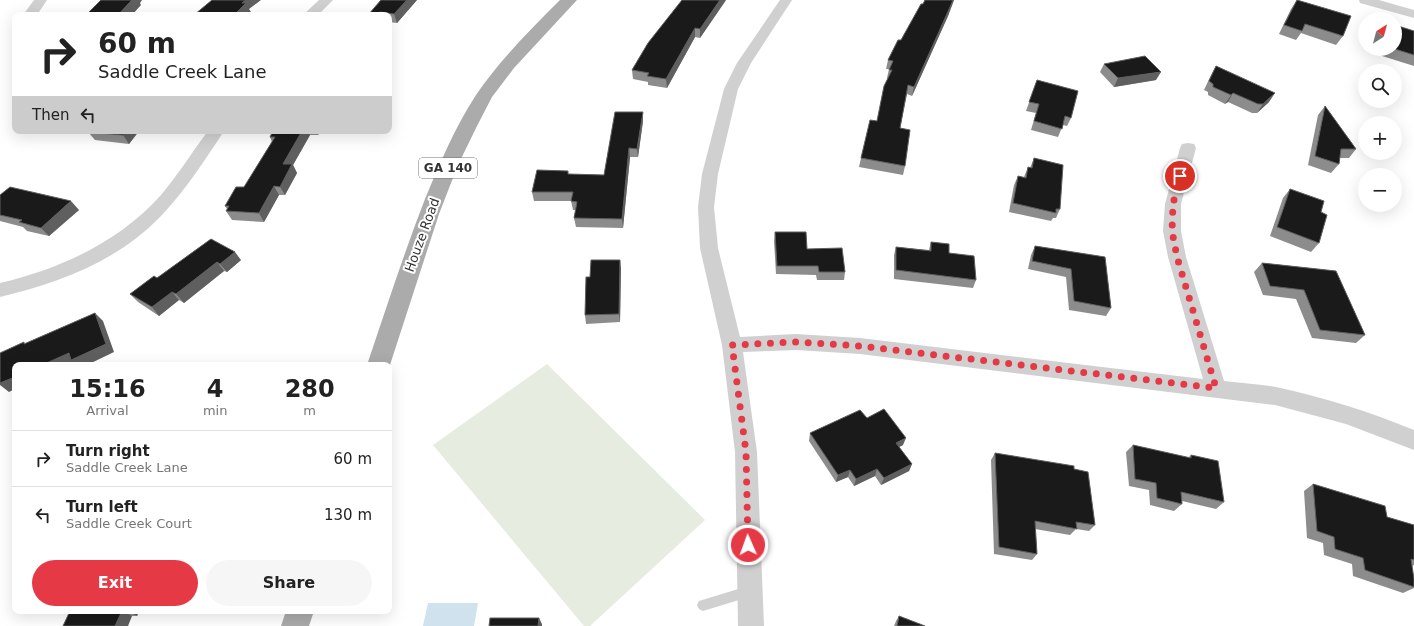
<!DOCTYPE html>
<html lang="en">
<head>
<meta charset="utf-8">
<style>
	body { margin:0; font-family:"DejaVu Sans",sans-serif; background:#f6f6f6; color:#222; height:100vh; display:flex; flex-direction:column; font-size:15px; white-space:nowrap }
	* { box-sizing:border-box; margin:0 }
	p { font-size:13px; color:#767676 }
	.icon { flex:none; width:22px; height:22px; fill:none; stroke:currentColor; stroke-width:2; stroke-linecap:round; stroke-linejoin:round }
	.map { position:relative; flex:1; overflow:hidden }
	.side { position:absolute; left:12px; top:362px; width:380px; height:252px; display:flex; flex-direction:column; background:#fff; border-radius:8px; box-shadow:0 4px 16px #0002 }
	.side>* { flex:none }
	.guide { position:absolute; left:12px; top:12px; width:380px; height:122px; border-radius:8px; box-shadow:0 4px 16px #0002; background:#fff; color:#222; overflow:hidden }
	.needle { width:26px; rotate:36deg }
	.controls { position:absolute; left:1358px; top:12px; display:grid; gap:8px }
	.controls a { display:grid; place-items:center; width:44px; height:44px; border-radius:50%; background:#fff; box-shadow:0 4px 16px #0002; font-size:20px }
	.pin { position:absolute; display:grid; place-items:center; width:34px; height:34px; color:#fff; margin:-17px; border:2px solid #fff; border-radius:50%; box-shadow:0 1px 4px #0007 }
	.me { position:absolute; width:44px; margin:-22px; rotate:358deg; stroke-linejoin:round; filter:drop-shadow(0 0 3px #0008) }
	.turn { display:flex; align-items:center; gap:14px; height:84px; padding:0 20px; font-size:18px }
	.turn .icon { width:52px; height:52px; stroke-width:2.5 }
	.turn b { display:block; font-size:28px; line-height:34px }
	.then { display:flex; align-items:center; height:38px; padding:0 20px; background:#0003; gap:8px; font-size:15px }
	.eta { display:flex; justify-content:space-evenly; align-items:center; height:68px; text-align:center }
	.eta b { font-size:24px; font-weight:700; line-height:28px }
	.action { display:flex; gap:8px; margin-top:auto; padding:8px 20px }
	.action a { flex:1; height:46px; border-radius:24px; background:#e63946; color:#fff; font-size:16px; font-weight:700; line-height:46px; text-align:center }
	.action a+a { background:#f6f6f6; color:#222 }
	ul { padding:0; list-style:none }
	li { display:flex; align-items:center; gap:12px; height:56px; padding:0 20px; border-top:1px solid #e0e0e0 }
	li div { flex:1 }
	li b { display:block; font-size:15px }
	li em { font-style:normal }
	.map>svg:first-child { display:block }
</style>
</head>
<body>
<div class="map">
<svg width="1414" height="626" viewBox="0 0 1414 626">
	<rect width="100%" height="100%" fill="#fff"/>
	<!-- green -->
	<path fill="#e6ecdf" d="M547,364l158,156 -115,106h-6l-151,-181z"/>
	<!-- water -->
	<path fill="#cfe2ee" d="M428,603h50l-4,23h-51z"/>
	<g fill="none" stroke-linecap="round" stroke-linejoin="round">
		<!-- service -->
		<path fill="#d0d0d0" fill-rule="evenodd" d="M748,586l4,2 2,4 -2,4 -49,15 -4,-2 -2,-4 2,-4z"/>
		<!-- minor -->
		<path fill="#d0d0d0" fill-rule="evenodd" d="M34,0h13l-10,15h-14z
			M319,0h14l-15,15h-15z
			M780,0h12l-41,63 -13,26 -20,85 -4,33 4,41 22,89 56,-3 64,4 343,41 -35,-122 -5,-26 2,-27 15,-56 2,-4 6,-1 6,1 2,4 -15,56v27l5,26 38,124c17,2 35,3 52,6 47,10 94,25 138,43v20l-68,-26 -71,-19 -415,-51 -64,-4 -53,2 14,100 7,174h-26l-3,-174 -13,-107 -22,-97 -2,-41 4,-33 22,-85 13,-26z
			M1359,0h20l35,10v8l-54,-15z
			M208,131h16c-19,29 -39,60 -63,85 -43,45 -102,67 -161,81v-14c60,-14 119,-41 161,-88 17,-20 31,-43 47,-64z"/>
		<!-- primary -->
		<path fill="#ababab" fill-rule="evenodd" d="M560,0h17l-63,68 -22,29 -15,29 -19,39 -19,49 -50,154v-3h-22c19,-56 37,-112 58,-166 15,-36 30,-72 51,-104 24,-35 54,-65 84,-95z
			M286,611h28l-5,15h-28z"/>
	</g>
	<!-- wall -->
	<path fill="#8c8c8c" d="M417,0l-20,23 -8,-1v-7h-21z
		M726,0l-26,38 -5,-1 -28,51 -19,-3v-3l-15,-3 -1,-9z
		M925,0h29l-6,16 -36,80 -5,-2 -7,34 5,38 -2,9 -44,-8 2,-9 16,-37 11,-42 -1,-1 2,-9h-3l2,-9 13,-20z
		M1297,0l46,36 -7,9 -35,-12 -5,7 -17,-6 12,-25z
		M1414,31v35l-35,-11 2,-6h14z
		M1104,64l52,16 -42,7 -14,-15z
		M1216,66l53,36 -12,11h-5l-24,-11 -3,2 -17,-9v-3l-4,-2 7,-15z
		M1037,80l34,38 -4,8 -4,-1 -5,12 -27,-7 5,-17 -10,-2z
		M1325,106l31,43 -7,9h-9l-1,6 -8,9 -23,-8 10,-50z
		M643,121l-5,36h-8l-7,71 -47,-1 -2,-9 2,-8h-3l-2,-9h-37l-2,-9 37,-18 35,1z
		M88,131h51l-10,13 -34,-4 -7,-8z
		M273,131h47l-2,4h-8l-17,30 4,8 -12,22h-6l-15,27 -32,-2 -6,-9 1,-2 -2,-3 19,-19 28,-45 -2,-5z
		M1034,158l26,51 -4,9h-3l-2,3 -42,-9 5,-27 4,-9 6,1 4,-10 2,1z
		M1290,189l29,54 -8,9 -41,-16 13,-38z
		M0,195l79,15 -30,26 -22,-5 -4,-4 -23,-6z
		M775,232l32,17 38,23 -1,8h-27l-1,-5 -40,-1 -2,-33z
		M211,239l30,21 -14,12 -3,-1 -40,32 -5,-3 -20,16 -21,-14 -8,-8 27,-16z
		M931,242l18,11 27,27 -3,8 -79,-9v-24l2,-8 33,3z
		M1035,246l70,11 6,51 -5,8 -37,-6 -3,-33 -38,-8 3,-14z
		M1262,263l74,8 29,64 -9,8 -44,-5 -16,-39 -33,-4 -9,-23z
		M621,268l-1,54 -34,2 -1,-9 5,-38z
		M867,418l36,27 -4,2 13,17 -3,7 -28,14 -6,-9 -21,10 -6,-9 -12,5 -27,-41 1,-8z
		M1133,445l55,13 3,-3 33,47 -8,7 -34,-8v3l-8,7 -24,-6 -1,-15 -20,-4 -3,-34z
		M995,453l79,16 21,56 -6,6 -13,-2 -6,6 -35,-6 2,25 -5,6 -38,-6 -3,-94z
		M1313,484l74,33 27,8v40l-2,1 2,13v9l-11,5 -50,-17 -1,-12 -28,-9 -1,-12 -16,-5 -3,-47z
		M70,611h69l-2,5h-5z
		M899,616l26,10h-31l2,-5z"/>
	<!-- shaded-wall -->
	<path fill="#5f5f5f" d="M132,0h10l-2,3 1,2 -9,10h-14z
		M246,0h15l-12,9 2,3 -3,3h-14l8,-12z
		M407,0h10l-20,23 -3,-9z
		M720,0h6l-26,38v-9z
		M953,0h1l-6,16 -36,80 2,-9z
		M695,28v9l-28,51 -1,-9z
		M1161,72l-5,8 -42,7 4,-9z
		M1233,93l-5,9 -3,2 6,-9z
		M1275,93l-6,9 -12,11 6,-9z
		M643,112v9l-5,36 -1,-8z
		M126,131h13l-10,13 -6,-9z
		M302,131h6l2,4 -17,30 4,8 -12,22 -5,-8 3,-23z
		M316,131h4l-2,4z
		M629,148l1,9 -7,71 -1,-9z
		M274,186l5,9 -15,27 -5,-9z
		M71,201l8,9 -30,26 -8,-8z
		M235,252l6,8 -14,12 -7,-8z
		M620,260l1,8 -1,54 -1,-8z
		M217,262l7,9 -40,32 -8,-9z
		M172,292l7,8 -20,16 -7,-9z
		M95,313l8,8 11,31 -27,13h-11l-2,-2 -4,2h-28z
		M15,377v12l-6,3 -9,-7v-2z
		M906,438l-3,7 -10,5 3,-7z
		M912,464l-3,7 -28,14 3,-7z
		M877,469l-2,7 -21,10 2,-7z
		M850,470l-2,7 -12,5 2,-7z
		M122,611h1l9,5 -4,10h-13z
		M128,611h11l-2,5z
		M539,618l3,6v2h-4z"/>
	<!-- building -->
	<path fill="#1a1a1a" stroke="#5f5f5f" d="M101,0h31l-14,15h-32z
		M212,0h34l-4,3h4l-12,12h-40z
		M381,0h26l-13,14 -14,-2 4,3h-16z
		M682,0h38l-20,29 -5,-1 -29,51 -19,-3 2,-3 -17,-3 16,-27z
		M925,0h28l-3,7 -36,80 -6,-2 -8,43 10,2 -5,36 -44,-8 9,-38 7,1 7,-35 8,-16h-3l4,-9 -5,-1 10,-20h3l20,-36h2z
		M1297,0l54,16 -8,20 -38,-12 -3,7 -18,-6z
		M1395,25l19,6v24l-19,-6z
		M1145,56l16,16 -43,6 -14,-14z
		M1216,66l59,27 -12,11h-5l-25,-11 -2,2 -18,-8v-3l-4,-3z
		M1037,80l41,11 -7,27 -6,-2 -3,13 -28,-8 5,-17 -10,-2z
		M1325,106l31,43h-15l-2,15 -24,-8z
		M615,112h28l-6,37 -8,-1 -7,71 -48,-1 3,-16 -6,-1 2,-9h-41l5,-22 31,1v3l36,1z
		M88,131h38l-3,4 -35,-3z
		M273,131h29l-19,33h9l-12,23 -6,-1 -15,27 -33,-2 3,-5h-4l11,-19h8l31,-50h-5z
		M1034,158l29,7 -3,44h-4v4l-43,-10 5,-27 8,2 2,-11 4,1z
		M10,187l61,14 -30,27 -22,-6 3,-2 -22,-5v-20z
		M1290,189l34,12 -3,11 6,3 -8,28 -42,-16z
		M775,232h31l1,17 35,-1 3,24h-26l-1,-6h-41z
		M211,239l24,13 -15,12 -3,-2 -41,32 -4,-2 -20,15 -22,-13 24,-18 3,2z
		M931,242l18,2v9l25,3 2,24 -80,-10v-23l35,4z
		M1035,246l70,11 6,51 -37,-7 -3,-32 -39,-8z
		M591,260h29l-1,54 -34,1 1,-38h4z
		M1262,263l74,8 29,64 -45,-5 -16,-40 -34,-4z
		M95,313l11,31 -35,16 -2,-7 -27,12h-27v12l-15,6v-30l24,-11v2z
		M884,409l22,29 -10,5 16,21 -28,14 -7,-9 -21,10 -6,-9 -12,5 -28,-42 50,-23 7,8z
		M1133,445l58,13v-3l27,6 6,41 -43,-10 1,12 -25,-6 -1,-15 -21,-4z
		M995,453l79,13v3l14,3 7,53 -19,-3 1,7 -42,-8 2,33 -38,-7z
		M1313,484l72,22 2,11 27,8v35l-3,-1 3,20v8l-49,-17 -2,-12 -28,-9 -1,-12 -17,-6z
		M70,611h52l-7,15h-52z
		M899,616l26,10h-28z
		M490,618h49l-1,8h-49z"/>
	<g fill="none" stroke-linecap="round" stroke-linejoin="round">
		<!-- route -->
		<path stroke="#e63946" stroke-width="7" stroke-dasharray="0 12.6" d="M748,545l-2,-93 -14,-107 64,-3 64,4 356,42 -39,-131 -5,-26 1,-27 7,-28"/>
	</g>
	<g text-anchor="middle" dominant-baseline="central" stroke-width="4" stroke-linejoin="round" paint-order="stroke">
		<!-- shield labels -->
		<rect fill="#fff" stroke="#707070" stroke-width="1" x="419" y="158" width="58" height="20" rx="3"/>
		<g font-size="12" font-weight="bold" fill="#333">
			<text x="448" y="168">GA 140</text>
		</g>
		<!-- street labels -->
		<g font-size="13" fill="#333" stroke="#fff">
			<text transform="translate(422 235) rotate(-70)">Houze Road</text>
		</g>
	</g>
</svg>
<div class="controls">
<a><svg class="needle" viewBox="-14 -14 28 28"><path d="M0-13l5 13h-10z" fill="#e53935"/><path d="M0 13l5-13h-10z" fill="#767676"/></svg></a>
<a><svg class="icon" aria-label="search" viewBox="0 0 24 24"><circle cx="10" cy="10" r="6"/><path d="M15 15l6 6"/></svg></a>
<a>+</a>
<a>−</a>
</div>
<div class="pin" style="left:1180px;top:176px;background:#d93025"><svg class="icon" aria-label="arrive" viewBox="0 0 24 24"><path d="M6 21V4h12l-3 4 3 4H6"/></svg></div>
<svg class="me" style="left:748px;top:545px" viewBox="-20 -20 40 40"><circle r="17" fill="#e63946" stroke="#fff" stroke-width="3"/><path d="M0-11L8 9 0 5-8 9z" fill="#fff"/></svg>
<div class="guide">
<div class="turn"><svg class="icon" aria-label="right" viewBox="0 0 24 24"><path d="M7 20v-9h11M14 6l5 5-5 5"/></svg><div><b>60 m</b>Saddle Creek Lane</div></div>
<div class="then">Then<svg class="icon" aria-label="left" viewBox="0 0 24 24"><path d="M17 20v-9H6M10 6l-5 5 5 5"/></svg></div>
</div>
<section class="side">
<div class="eta">
<div><b>15:16</b><p>Arrival</p></div>
<div><b>4</b><p>min</p></div>
<div><b>280</b><p>m</p></div>
</div>
<ul>
<li><svg class="icon" aria-label="right" viewBox="0 0 24 24"><path d="M7 20v-9h11M14 6l5 5-5 5"/></svg><div><b>Turn right</b><p>Saddle Creek Lane</p></div><em>60 m</em></li>
<li><svg class="icon" aria-label="left" viewBox="0 0 24 24"><path d="M17 20v-9H6M10 6l-5 5 5 5"/></svg><div><b>Turn left</b><p>Saddle Creek Court</p></div><em>130 m</em></li>
</ul>
<div class="action"><a>Exit</a><a>Share</a></div>
</section>
</div>
</body>
</html>
